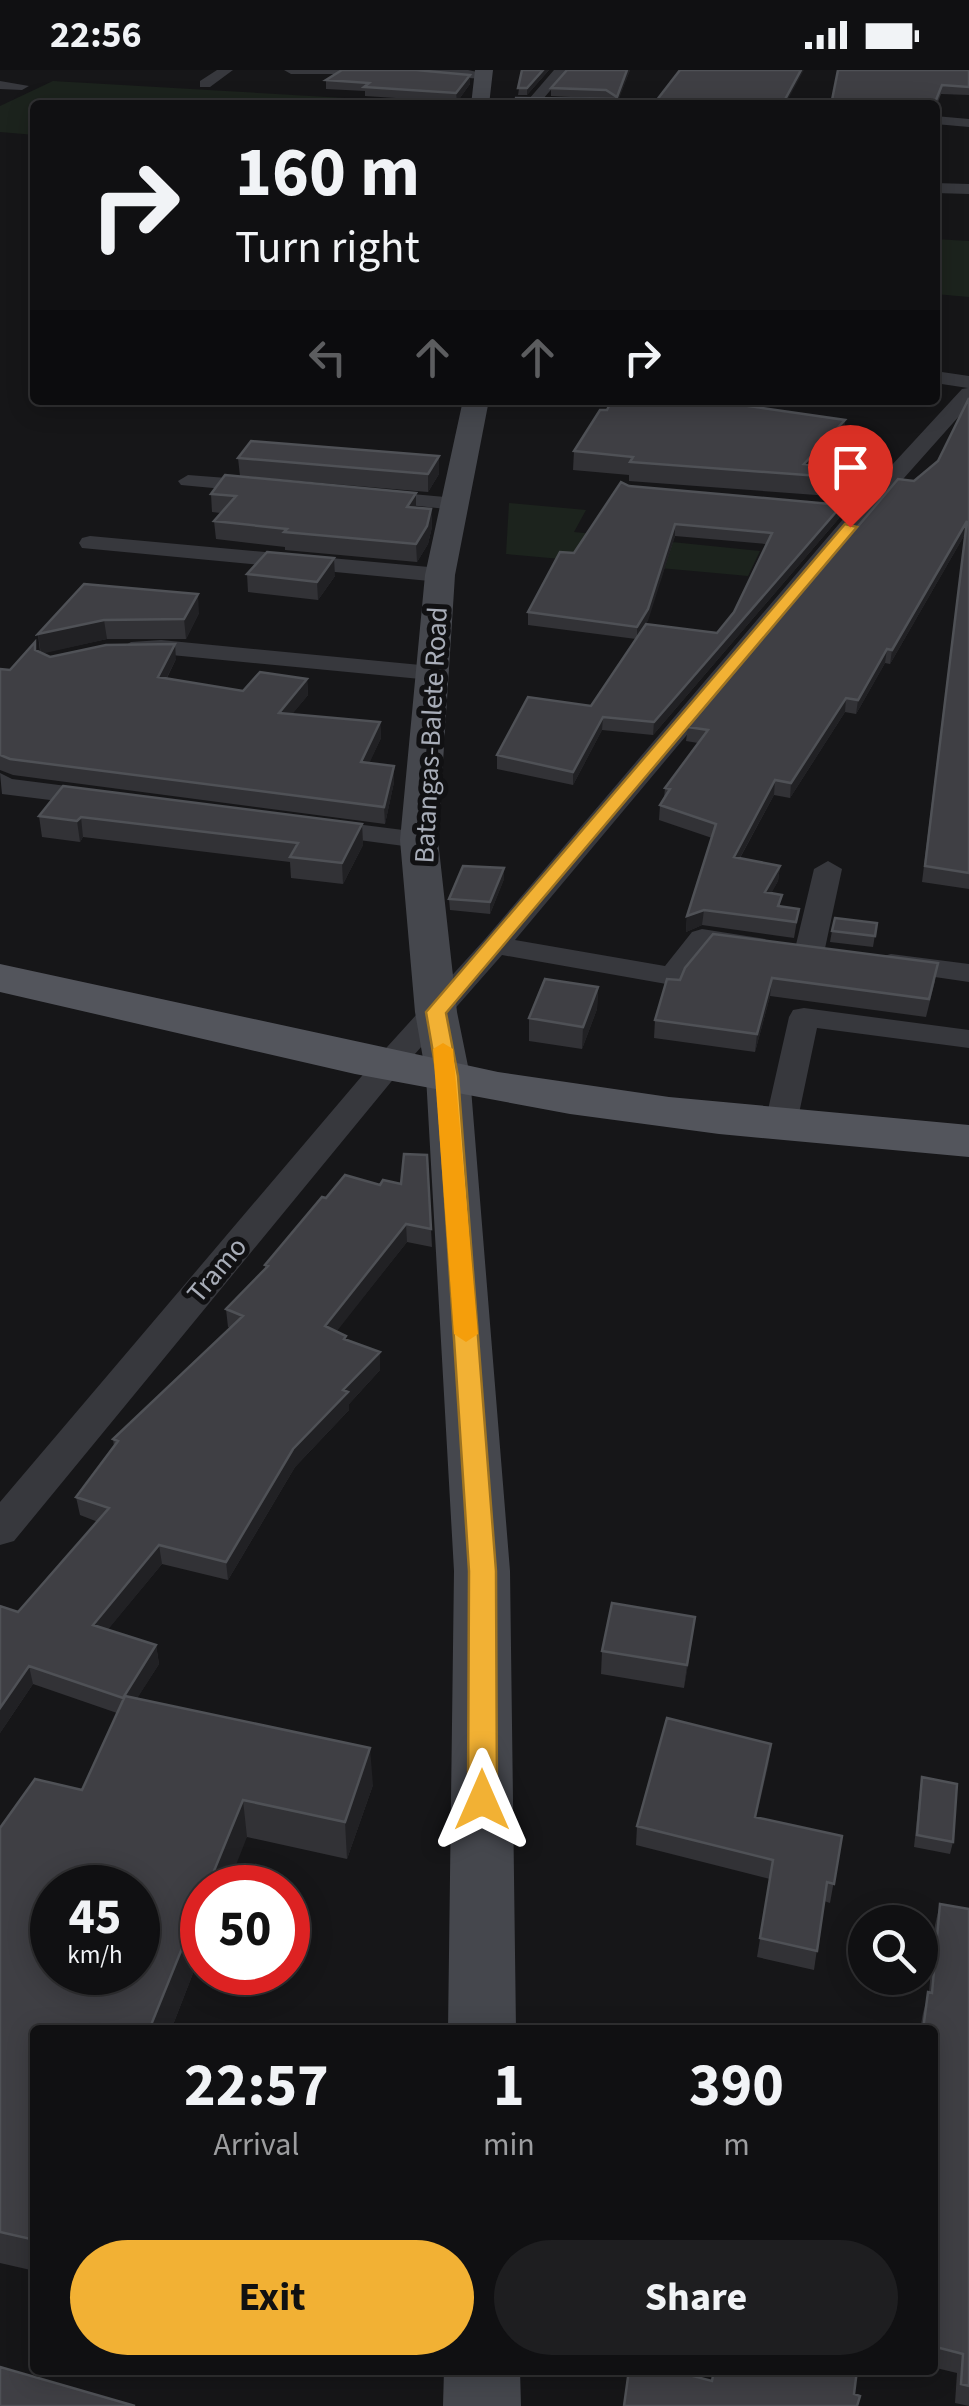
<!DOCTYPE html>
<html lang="en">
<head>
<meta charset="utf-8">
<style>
	body { margin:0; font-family:"Source Sans 3",sans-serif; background:#1e1e20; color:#f1f3f6; height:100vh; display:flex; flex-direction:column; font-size:38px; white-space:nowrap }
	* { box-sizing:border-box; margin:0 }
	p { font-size:32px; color:#9c9d9f }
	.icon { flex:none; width:55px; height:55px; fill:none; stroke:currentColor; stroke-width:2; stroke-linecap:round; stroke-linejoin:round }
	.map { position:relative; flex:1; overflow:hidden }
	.panel { position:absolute; left:30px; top:1955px; width:908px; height:350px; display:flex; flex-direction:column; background:#101012; border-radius:10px; box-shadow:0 5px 25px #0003,0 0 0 2px #303032 }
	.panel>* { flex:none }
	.top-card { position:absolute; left:30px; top:30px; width:910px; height:305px; border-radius:10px; box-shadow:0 5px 25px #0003,0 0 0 2px #303032; background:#101012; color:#f1f3f6; overflow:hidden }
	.buttons { position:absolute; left:848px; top:1835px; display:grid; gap:20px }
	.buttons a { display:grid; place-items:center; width:90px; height:90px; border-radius:50%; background:#101012; box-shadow:0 5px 25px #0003,0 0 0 2px #303032; font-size:50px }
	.speed { position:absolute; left:30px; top:1795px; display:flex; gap:20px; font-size:50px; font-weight:700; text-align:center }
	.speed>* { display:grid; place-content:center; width:130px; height:130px; border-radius:50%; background:#101012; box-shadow:0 5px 25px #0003,0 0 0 2px #303032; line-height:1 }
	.speed small { font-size:25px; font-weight:400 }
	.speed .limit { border:15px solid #d22; background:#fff; color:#111 }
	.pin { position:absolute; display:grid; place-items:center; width:85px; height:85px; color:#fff; margin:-102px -42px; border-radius:50% 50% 50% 0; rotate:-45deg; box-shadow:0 0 10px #0007 }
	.pin .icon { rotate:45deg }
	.me { position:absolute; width:110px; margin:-55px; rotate:0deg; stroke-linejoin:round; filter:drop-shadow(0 0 8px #0008) }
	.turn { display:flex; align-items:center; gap:35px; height:210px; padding:0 40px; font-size:45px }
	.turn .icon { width:130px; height:130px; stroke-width:2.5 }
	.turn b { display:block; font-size:70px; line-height:85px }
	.lanes { display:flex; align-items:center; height:95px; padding:0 40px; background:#0003; justify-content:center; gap:50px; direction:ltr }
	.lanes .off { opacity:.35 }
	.eta { display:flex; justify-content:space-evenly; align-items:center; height:170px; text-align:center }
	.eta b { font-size:60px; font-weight:700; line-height:70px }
	.cta { display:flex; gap:20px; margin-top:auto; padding:20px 40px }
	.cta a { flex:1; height:115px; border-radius:60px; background:#f2b134; color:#111; font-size:40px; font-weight:700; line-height:115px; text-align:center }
	.cta a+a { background:#1e1e20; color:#f1f3f6 }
	.status { display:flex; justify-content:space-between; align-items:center; height:70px; padding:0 50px; background:#101012; direction:ltr }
	.status svg { height:28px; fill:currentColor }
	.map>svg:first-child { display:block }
</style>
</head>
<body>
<div class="status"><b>22:56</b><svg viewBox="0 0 49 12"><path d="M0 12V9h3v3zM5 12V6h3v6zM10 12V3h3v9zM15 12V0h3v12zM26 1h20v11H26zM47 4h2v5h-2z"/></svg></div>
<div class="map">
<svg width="969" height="2336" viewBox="0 0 969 2336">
	<rect width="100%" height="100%" fill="#161618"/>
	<!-- green -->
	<path fill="#1c231d" d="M53,11l413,24h-431v30l-35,-3v-26z
		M935,169l34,2v56l-34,-3z
		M509,433l77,7 -12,22 186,19 -12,25 -242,-22z"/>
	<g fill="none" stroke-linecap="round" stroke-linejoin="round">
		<!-- minor -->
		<path fill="#37383d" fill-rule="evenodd" d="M217,0h16l-23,17h-10v-6z
			M284,0h65l-7,4h-51z
			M398,0h70l23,5 -7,4 -79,-5z
			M554,0h14l-25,29 63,2 7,4 -140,-3 7,-4 49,1z
			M0,11l29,5 -7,4 -22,-1z
			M935,46l34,3v8l-34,-3z
			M935,113l34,1v10l-34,-1z
			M935,301l34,5v29l-97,109 -357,426 150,26 27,-34 10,-3 63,10 5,6 -5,6 -10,3 -45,-6 -27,34 -11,3 -170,-30 -102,116 -386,470 -14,4v-43l378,-445 107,-118 371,-435 106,-115 6,-1 -33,-5z
			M188,405l79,6 10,6 -10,6 -86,-8 -3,-4z
			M368,420l88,8 11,6 -11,6 -95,-10 -4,-4 4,-4z
			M90,466l350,32 11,7 -11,7 -358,-34 -3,-5 3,-5z
			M161,570l270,26 12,7 -12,7 -270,-26 -30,2 -12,-7 12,-7z
			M0,703l12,6 94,12 13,8 -13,8 -104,-13z
			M316,749l103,13 14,8 -14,8 -113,-15 -4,-6 4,-6z
			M828,791l14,8 -18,84 -5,6h-20l-5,-6 20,-84z
			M891,884l78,10v18l-89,-13 -4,-6 4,-6z
			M804,938l165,22v18l-152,-20 -20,95 -4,7h-24l-4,-7 24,-106 4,-7z"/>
		<!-- secondary -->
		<path fill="#45474d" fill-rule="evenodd" d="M475,0h18l-4,35h-18z
			M463,330h26l-34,175 -17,265 19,172 13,64 40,495 6,459h-68l6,-459 -28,-495 -11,-64 -15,-172 25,-265z
			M444,2300h76l1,36h-78z"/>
		<!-- primary -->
		<path fill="#53555c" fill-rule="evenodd" d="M0,894l498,108 171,25 300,28v32l-250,-23 -149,-20 -215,-40 -355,-82z"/>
	</g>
	<!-- wall -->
	<path fill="#323236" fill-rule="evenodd" d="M522,0h27l-22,25h-9z
		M630,0l-14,35h-102l94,-6 -57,-3v-8z
		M838,0h131v25l-28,-1 -6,16v-5z
		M470,5v9l-13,18 -92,-6v-5l-39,-2v-9z
		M969,328v491l-47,-7 43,-348 -75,130 -5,-1 -29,51 -11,-2 -55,86 -16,-3 -34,63 40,8 -2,15 -7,12 10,13 18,3 -5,29 -92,-13 -16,7 1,-16 25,-78 -53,-18 1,-15 4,-7 1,-10 33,-45 -12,-2 2,-14 226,-246 24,-20z
		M845,350l-2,18 -25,28 50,5 -3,18 -8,9 -228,-17v-6l-56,-5 1,-19z
		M238,388l201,16 -11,18 -188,-16z
		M629,416l213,19 -2,12 -187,218 -51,-5 -29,55 -76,-16v-14l94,-49 45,-67 -108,-14v-13l46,-59zM675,466l91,8 -32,68 -17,21 -71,-9z
		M211,424l220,15 1,18 -4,17 -11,18 -132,-12v-3l-69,-8 -2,-18 7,-8 -9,-1z
		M247,504l88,2 -17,24 -70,-8z
		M84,514l115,29 -13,26h-79l-65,14 8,4 126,2 -9,19 76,13 64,-12 1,16 -16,19 88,8 1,16 -12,25 25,3v16l-9,42 -372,-49 -13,-5v-101l10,1 25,-28 1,8 4,2 -2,-18z
		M39,746l323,8 1,21 -20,39 -52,-6 -1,-16 -207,-25 -3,5 -38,-5z
		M504,809l-14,35 -40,-4 -1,-11z
		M877,853l-4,24 -43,-5 2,-11z
		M685,898l250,13 -9,36 -156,-21 -15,56 -101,-14 1,-18 25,-40z
		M598,917l-1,22 -15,40 -53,-8v-23z
		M427,1085l5,92 -25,-5 -71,89 11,9 33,12v18l-31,34v6l-54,57 -67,113 -66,-16 -54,65 48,16 3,19 -22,34 236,87 -26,74 -100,-22 -45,51v62l-31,80h-136v241l-35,-8v-435l82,-38 35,-77 -84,-29 -33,49 18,-121 80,-90 -18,-7 -4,-18 38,-50 -1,-8 117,-111 -2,-1 -2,-18 39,-40v-4l61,-67 54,-13 21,-1z
		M692,1570l-8,48 -83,-14 1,-23z
		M771,1674l-15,73 86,19 -12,67 -6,-2 -10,69 -57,-13 13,-78 -134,-34 1,-19z
		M922,1707l31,65 -3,12 -36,-7 6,-58z
		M940,1834l29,5v497l-14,-3 2,-30 -25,-6v-337h-12l3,-17 6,-21 6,-67z"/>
	<!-- shaded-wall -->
	<path fill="#212124" d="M543,0h6l-22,25v-7z
		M627,0h3l-13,34v-7z
		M801,0h3l-19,35h-3z
		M470,5v9l-13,18 -1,-9z
		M845,350l-2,18 -34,37 -5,-11z
		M439,386v18l-11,18v-18z
		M868,401l-3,18 -8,9 3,-19z
		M416,423v17l-9,-3z
		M842,435l-2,12 -187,218 1,-13z
		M431,439l1,18 -4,17 -11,18 -1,-18z
		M967,451l-2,13 -75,130 2,-14z
		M675,454v12l-27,85 -11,18v-12z
		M334,488l1,18 -17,24 -1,-18z
		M198,524l1,19 -13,26 -2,-20z
		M104,550l3,19 -66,15 -3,-20z
		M175,574l1,15 -17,34 -1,-16z
		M887,579l-2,14 -29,51 2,-14z
		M307,609l1,16 -28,34 -1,-16z
		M846,628l-1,14 -55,86 1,-15z
		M603,647l-1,13 -29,55v-13z
		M380,652l1,16 -19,41 -1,-17z
		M394,696v16l-9,42 -1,-17z
		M775,710l-1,15 -42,77 2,-15z
		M81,747l2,20 -3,5 -3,-21z
		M362,754l1,21 -20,39 -1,-21z
		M780,796l-2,15 -15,27 2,-16z
		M504,798v11l-14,35v-12z
		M704,840l-2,15 -16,7 1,-16z
		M772,908l-2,18 -15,56 2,-18z
		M598,917l-1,22 -15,40 1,-22z
		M406,1154l1,18 -81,103 -1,-19z
		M380,1282v18l-31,34v6l-54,57 -67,113 -2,-18 67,-113 50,-59z
		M159,1475l3,19 -65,79 -4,-18z
		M695,1547l-3,23 -8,48 3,-23z
		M156,1575l3,19 -33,52 -3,-18z
		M29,1596l4,18 -33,49v-25z
		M771,1674l-2,19 -17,73 3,-19z
		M370,1678l3,37 -26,74 -2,-37z
		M243,1730l4,37 -20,51h-20z
		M202,1829v51l-31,80h-22z"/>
	<!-- building -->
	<path fill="#3f3f44" stroke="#4f5156" stroke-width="2.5" fill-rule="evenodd" d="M342,0h74l54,5 -14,18 -92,-6 5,-4 -43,-3z
		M522,0h21l-16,18h-9z
		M567,0h60l-10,27 -11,-7 -55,-2z
		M680,0h121l-19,35h-129z
		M838,0h131v17l-27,-2 -8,20h-103z
		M516,28l100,1 -3,6h-99z
		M969,328v475l-44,-7 42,-345 -75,129 -5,-1 -29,51 -12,-2 -55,85 -16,-3 -41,77 46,9 -15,26 17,3 -4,11 21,3 -3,13 -92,-12 -17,6 29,-92 -56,-19 10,-16 -5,-1 43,-58 -20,-3 210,-248 16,2 24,-20z
		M612,330h94l139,20 -41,44 64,7 -8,8 -230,-17 3,-5 -59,-6 26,-41h7z
		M251,371l188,15 -11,18 -190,-16z
		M225,405l191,18 -9,14 24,2 -4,17 -11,18 -132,-12 3,-3 -73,-8 22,-25 -25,-2z
		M621,412l8,4 213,19 -188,217 -51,-5 -30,55 -76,-17 31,-58 63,9 55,-82 71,9 17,-21 38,-79 -97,-9 -27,85 -11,18 -109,-15 32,-60 14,1z
		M267,482l67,6 -17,24 -70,-8z
		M84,514l114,10 -14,25 -80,1 -66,14z
		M35,572v8l15,7 56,-12 69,-1 -17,33 85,14 17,-19 47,7 -28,34 101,9 -19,40 33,4 -10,41 -374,-48 -10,-4v-86l10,1z
		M63,716l299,38 -20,39 -52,-6 8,-14 -217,-26 -4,4 -38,-5z
		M463,796l41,2 -14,34 -41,-3z
		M835,848l42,5 -2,13 -43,-5z
		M713,864l225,29 -9,36 -157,-21 -15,56 -102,-14 12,-41 13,1 5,-12z
		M545,909l53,8 -15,40 -54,-9z
		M404,1084l23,1 4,74 -25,-5 -81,102 21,10 -2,3 36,13 -37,38 5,2 -55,57 -67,113 -67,-17 -66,80 63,20 -33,53 -94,-32 -29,42v-102l18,6 91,-104 -33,-11 42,-56 -5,-2 130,-123 -17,-7 42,-43 -3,-1 57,-68 4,1 19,-23 35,10 3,-5 18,4z
		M612,1533l83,14 -8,48 -85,-14z
		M125,1626l245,52 -25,74 -102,-22 -36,88h-5v11l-53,131h-114v210l-35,-8v-404l35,-49 47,11zM52,1818h86v84h-86z
		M667,1648l104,26 -16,73 87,19 -8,48 -7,-2 -10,69 -57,-13 13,-78 -136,-34z
		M922,1707l35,7 -4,58 -36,-7z
		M940,1834l29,5v477l-8,-2 2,-30 -31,-8v-316h-9l5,-38 4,1z
		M0,2297l135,39h-135z
		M629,2300h41l42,11 2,-11h143l-3,24 6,2 -3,10h-233z"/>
	<!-- route -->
	<path fill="#f2b134" stroke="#9d7322" stroke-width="2.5" d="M845,454l12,3 -411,486 12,63 38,495 1,229 -4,9 -11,4 -10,-4 -4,-9 1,-229 -32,-495 -11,-64z"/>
	<!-- slow -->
	<path fill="#f59e0b" d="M443,973l10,6 25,285 -12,8 -12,-8 -21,-285z"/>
	<g text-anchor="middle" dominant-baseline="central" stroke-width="10" stroke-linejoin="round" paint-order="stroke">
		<!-- street labels -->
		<g font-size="28" fill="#a8adb8" stroke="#111113">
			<text transform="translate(431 665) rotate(-87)">Batangas-Balete Road</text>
			<text transform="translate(217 1200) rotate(-50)">Tramo</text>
		</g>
	</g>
</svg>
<div class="buttons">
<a><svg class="icon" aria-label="search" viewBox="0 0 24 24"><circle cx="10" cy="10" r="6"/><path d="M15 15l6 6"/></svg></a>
</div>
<div class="speed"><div>45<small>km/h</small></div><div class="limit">50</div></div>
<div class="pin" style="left:850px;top:457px;background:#d93025"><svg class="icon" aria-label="arrive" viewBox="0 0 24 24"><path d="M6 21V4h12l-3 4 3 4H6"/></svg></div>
<svg class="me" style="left:482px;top:1730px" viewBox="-20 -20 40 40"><path d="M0-17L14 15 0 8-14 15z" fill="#f2b134" stroke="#fff" stroke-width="4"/></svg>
<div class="top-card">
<div class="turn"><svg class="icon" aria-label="right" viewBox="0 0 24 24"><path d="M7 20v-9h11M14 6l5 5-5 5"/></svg><div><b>160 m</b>Turn right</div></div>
<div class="lanes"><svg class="icon off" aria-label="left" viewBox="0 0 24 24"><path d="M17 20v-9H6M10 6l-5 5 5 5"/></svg><svg class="icon off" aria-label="ahead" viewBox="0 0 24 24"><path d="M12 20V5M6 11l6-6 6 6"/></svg><svg class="icon off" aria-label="ahead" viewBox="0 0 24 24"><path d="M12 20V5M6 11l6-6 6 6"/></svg><svg class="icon" aria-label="right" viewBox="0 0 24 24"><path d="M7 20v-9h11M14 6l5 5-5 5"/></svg></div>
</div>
<section class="panel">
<div class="eta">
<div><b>22:57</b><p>Arrival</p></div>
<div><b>1</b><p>min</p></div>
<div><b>390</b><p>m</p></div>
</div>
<div class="cta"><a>Exit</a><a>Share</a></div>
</section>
</div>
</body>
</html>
